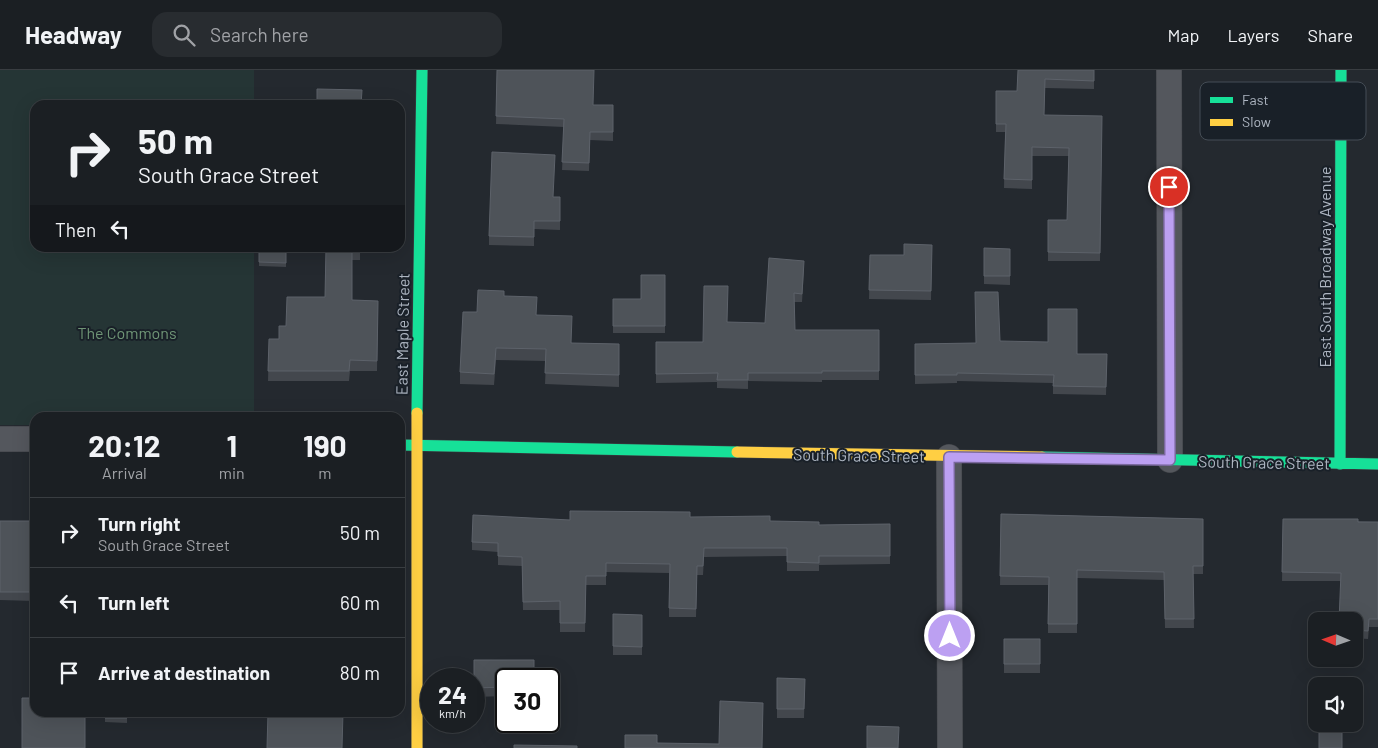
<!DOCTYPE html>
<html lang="en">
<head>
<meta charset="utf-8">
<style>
	body { margin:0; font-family:Barlow,sans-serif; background:#282c30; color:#f1f3f6; height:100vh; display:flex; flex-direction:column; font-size:19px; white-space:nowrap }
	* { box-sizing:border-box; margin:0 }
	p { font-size:16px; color:#a0a2a6 }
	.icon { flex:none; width:28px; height:28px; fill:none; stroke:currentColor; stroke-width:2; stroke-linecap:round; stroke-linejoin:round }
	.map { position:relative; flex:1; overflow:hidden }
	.sheet { position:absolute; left:30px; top:342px; width:375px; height:305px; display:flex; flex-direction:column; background:#1b1f23; border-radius:15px; box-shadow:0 5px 20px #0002,0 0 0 1px #393d41 }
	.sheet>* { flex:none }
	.banner { position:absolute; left:30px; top:30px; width:375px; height:152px; border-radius:15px; box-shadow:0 5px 20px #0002,0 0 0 1px #393d41; background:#1b1f23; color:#f1f3f6; overflow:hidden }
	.needle { width:32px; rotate:272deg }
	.buttons { position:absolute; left:1308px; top:542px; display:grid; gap:10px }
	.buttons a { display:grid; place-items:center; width:55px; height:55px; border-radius:10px; background:#1b1f23; box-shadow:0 5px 20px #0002,0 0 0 1px #393d41; font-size:25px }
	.speed { position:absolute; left:420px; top:598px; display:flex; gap:10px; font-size:25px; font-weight:700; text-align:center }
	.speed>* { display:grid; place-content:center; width:65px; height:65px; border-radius:50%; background:#1b1f23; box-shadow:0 5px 20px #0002,0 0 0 1px #393d41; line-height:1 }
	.speed small { font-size:12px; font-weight:400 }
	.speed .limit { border:2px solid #111; border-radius:8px; background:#fff; color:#111 }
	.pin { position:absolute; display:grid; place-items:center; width:42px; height:42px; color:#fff; margin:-21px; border:2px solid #fff; border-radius:50%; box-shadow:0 1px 5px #0007 }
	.me { position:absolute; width:55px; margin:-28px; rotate:0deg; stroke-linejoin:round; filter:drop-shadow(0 0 4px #0008) }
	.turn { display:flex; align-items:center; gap:18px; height:105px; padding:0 25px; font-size:22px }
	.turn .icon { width:65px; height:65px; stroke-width:2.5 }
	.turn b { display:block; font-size:35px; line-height:42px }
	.then { display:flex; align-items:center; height:48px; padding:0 25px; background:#0003; gap:10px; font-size:19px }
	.eta { display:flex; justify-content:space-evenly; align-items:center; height:85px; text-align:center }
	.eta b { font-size:30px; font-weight:700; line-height:35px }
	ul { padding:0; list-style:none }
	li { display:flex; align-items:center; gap:15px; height:70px; padding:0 25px; border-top:1px solid #393d41 }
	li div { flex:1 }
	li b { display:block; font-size:19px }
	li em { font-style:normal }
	header { display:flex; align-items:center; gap:30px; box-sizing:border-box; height:70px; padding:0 25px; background:#1b1f23; border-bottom:1px solid #393d41 }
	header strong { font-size:24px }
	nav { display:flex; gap:28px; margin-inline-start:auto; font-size:18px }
	.search { width:350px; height:45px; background:#282c30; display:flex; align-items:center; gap:12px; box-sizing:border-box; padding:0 18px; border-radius:15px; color:#a0a2a6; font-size:19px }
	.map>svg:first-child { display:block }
</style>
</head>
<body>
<header>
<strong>Headway</strong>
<div class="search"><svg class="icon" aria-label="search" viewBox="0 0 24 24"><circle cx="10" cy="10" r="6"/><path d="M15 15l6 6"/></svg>Search here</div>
<nav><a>Map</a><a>Layers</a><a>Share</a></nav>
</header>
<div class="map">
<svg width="1378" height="678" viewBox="0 0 1378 678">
	<rect width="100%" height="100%" fill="#24292f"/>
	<!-- green -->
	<path fill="#253535" d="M0,0h254v35h-219v143h219v169l-219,1v7h-35z"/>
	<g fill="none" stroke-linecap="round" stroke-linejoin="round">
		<defs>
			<path id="street" d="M1169,0l1,390
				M0,369h35
				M949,387l1,291"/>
			<path id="fast" d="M417,343l5,-343
				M400,375l337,7
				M1042,387l336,7
				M1340,394l1,-394"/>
			<path id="slow" d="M417,343v335
				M737,382l305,5"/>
		</defs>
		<!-- street casing -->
		<use href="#street" stroke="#404348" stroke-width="26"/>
		<!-- fast casing -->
		<use href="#fast" stroke="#404348" stroke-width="12"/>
		<!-- slow casing -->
		<use href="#slow" stroke="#404348" stroke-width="12"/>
		<!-- street -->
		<use href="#street" stroke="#54575d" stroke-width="25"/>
		<!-- fast -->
		<use href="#fast" stroke="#16e098" stroke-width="11"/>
		<!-- slow -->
		<use href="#slow" stroke="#ffcf43" stroke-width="11"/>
	</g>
	<!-- wall -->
	<path fill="#43474d" d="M497,0l96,35h20v36l-23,-1 -1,31 -27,-1 2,-43 -68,-3z
		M1018,0h76v19l-49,-1 -1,27 58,1 -2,145h-52v-41h19l2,-64h-37v33l-28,-1 1,-56h-9v-41h21z
		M554,127h6v33l-26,-1v17l-45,-1v-9z
		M932,175l-1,55 -62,-1 1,-44h34z
		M259,178h27v19l-27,-1z
		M314,178h46v12h-8v40l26,1 -1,70h-27l-1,10h-81l1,-42h10l7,-13 39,-29 1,-48h-12z
		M984,178l26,1v36l-26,-1z
		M804,199l-2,33h-8l1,28h84v50h-57v2l-74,-1v8l-31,-1v-6l-61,1v-41h47l24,-20 38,1z
		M504,226l33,19 35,28 47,1v43l-74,-3 1,-23 -50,-1 -2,25 -34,-1v-12l17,-60z
		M613,229h28l24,27v7h-52z
		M1000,271l77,13h30l-1,41 -53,-1v-11l-96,-2v2l-42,1v-40l60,-1z
		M1001,444l202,5v55h-10l1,54h-29l-1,-48 -87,-2v55h-29v-48h-48z
		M690,447l80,4 49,4 71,-1v40l-71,1v6h-32v-15l-83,1 -1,18h-6l-1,42h-27v-44l-63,-1v13h-20l-1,47h-25v-22h-37l-1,-44 -24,-1v-13l-26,-2v-8l98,-22z
		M1283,449l95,3v105h-9l-1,12 -14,-1v-17l-13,-40h-59z
		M0,451h35l-1,80 -34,-1z
		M613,544l29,1v40h-29z
		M1004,569h36v34h-36z
		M777,608l28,1 -1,39h-27z
		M474,609h32v17l-32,1z
		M105,642h22v11l-22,-1z"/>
	<!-- building -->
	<path fill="#4e5359" stroke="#5d626a" d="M497,0h97l-1,35h20v27h-23l-1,31 -27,-1 2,-43 -68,-3z
		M1018,0h76v11l-49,-2 -1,36 58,1 -2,137 -52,-1v-32h19l2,-72 -37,-1v33l-28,-1 2,-55h-10v-33h21z
		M317,19l45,1 -1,15h-44z
		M492,82l63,3 -2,42h7v24h-26v16l-45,-1z
		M904,174l28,1 -1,46 -62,-1 1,-35h34z
		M259,178h27v15l-27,-1z
		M326,178h34v1h-8v51l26,1 -1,60 -27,-1 -1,11h-81l1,-32h10v-13h7l1,-29h38z
		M984,178l26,1v27h-26z
		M769,188l35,3 -2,33 -8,-1 1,37h84v41h-57v2h-74v7h-31l1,-7 -62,1v-32h47l1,-56h24l-1,36 38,1z
		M641,205h24v51h-52v-27h28z
		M478,220l26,1v5l33,1 -1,18 36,1 -1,27 48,1v31l-74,-2 1,-24 -50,-1 -2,26 -34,-2 3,-60h14z
		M975,222h23l2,49 48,1v-33h29v45h30l-1,33 -53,-1 1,-11 -97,-2v2h-42v-31l61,-1z
		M570,441l120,1v5l80,-1v5l49,1v3l71,-1v32h-71v7l-32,-1v-14h-83l-1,18h-6l-1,43 -27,-1 1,-44 -64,-1v13h-20l-1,47h-25v-22l-37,1 -1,-45 -24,-1v-13l-26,-1 1,-27 97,5z
		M1001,444l202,5v47h-10l1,53h-29l-1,-47 -87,-2v54h-29l1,-47 -49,-1z
		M1283,449h75v3h20v97h-9l-1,12 -14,-1v-9h-15l2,-48 -59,-1z
		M0,451h35l-1,71h-34z
		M613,544l29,1v32l-29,-1z
		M1004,569h36v25h-36z
		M474,590h60v19h-28v8l-32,1z
		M777,608l28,1 -1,30h-27z
		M22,628h13v14h50v36h-63z
		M720,631l43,2 -1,45h-137v-13h32v8l62,1z
		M105,642h22v6h-22z
		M268,642h75l-1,36h-75z
		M1319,654h23v24h-23z
		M867,656l32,1 -1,21h-31z
		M514,675l63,1v2h-63z"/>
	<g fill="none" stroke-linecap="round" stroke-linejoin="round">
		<defs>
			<path id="route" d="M950,566l-1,-179 221,3 -1,-273"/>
		</defs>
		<!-- route casing -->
		<use href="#route" stroke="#7a689d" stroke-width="12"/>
		<!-- route -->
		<use href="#route" stroke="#bca0f2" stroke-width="9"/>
	</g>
	<g text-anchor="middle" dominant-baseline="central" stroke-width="4" stroke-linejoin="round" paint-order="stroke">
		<!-- street labels -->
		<g font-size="16" fill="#adb5c1" stroke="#192028">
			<text transform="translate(1324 197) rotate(-90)">East South Broadway Avenue</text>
			<text transform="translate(402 264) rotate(-89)">East Maple Street</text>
			<text transform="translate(859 385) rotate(1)">South Grace Street</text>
			<text transform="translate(1264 392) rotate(1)">South Grace Street</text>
		</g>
		<!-- park labels -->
		<g font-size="16" fill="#6f9576" stroke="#192028">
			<text x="127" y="262">The Commons</text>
		</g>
	</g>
	<!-- legend -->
	<rect x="1200" y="12" width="166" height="58" rx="8" fill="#192028" stroke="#454d56" stroke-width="1"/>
	<rect x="1210" y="27" width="23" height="6" fill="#16e098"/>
	<rect x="1210" y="49" width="23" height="7" fill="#ffcf43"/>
	<g font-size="14" fill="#adb5c1">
		<text x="1242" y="35">Fast</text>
		<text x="1242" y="57">Slow</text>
	</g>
</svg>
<div class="buttons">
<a><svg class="needle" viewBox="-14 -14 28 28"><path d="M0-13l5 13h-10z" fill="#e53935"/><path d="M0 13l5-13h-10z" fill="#a0a2a6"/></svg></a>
<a><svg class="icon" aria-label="sound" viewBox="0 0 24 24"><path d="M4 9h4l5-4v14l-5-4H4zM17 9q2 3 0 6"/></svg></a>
</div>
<div class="speed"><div>24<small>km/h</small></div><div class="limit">30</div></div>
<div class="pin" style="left:1169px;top:117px;background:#d93025"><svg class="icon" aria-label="arrive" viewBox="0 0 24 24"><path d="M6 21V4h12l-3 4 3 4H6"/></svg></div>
<svg class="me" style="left:950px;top:566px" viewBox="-20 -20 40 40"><circle r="17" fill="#bca0f2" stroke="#fff" stroke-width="3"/><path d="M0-11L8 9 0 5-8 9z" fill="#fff"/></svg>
<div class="banner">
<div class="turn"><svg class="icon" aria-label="right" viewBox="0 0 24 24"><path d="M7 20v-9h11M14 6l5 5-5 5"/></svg><div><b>50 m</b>South Grace Street</div></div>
<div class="then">Then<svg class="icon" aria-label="left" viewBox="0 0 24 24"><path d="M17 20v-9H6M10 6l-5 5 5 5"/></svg></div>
</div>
<section class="sheet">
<div class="eta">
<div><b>20:12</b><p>Arrival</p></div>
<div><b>1</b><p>min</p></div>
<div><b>190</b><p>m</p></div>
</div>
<ul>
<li><svg class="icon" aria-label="right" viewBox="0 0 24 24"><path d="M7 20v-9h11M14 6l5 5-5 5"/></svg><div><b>Turn right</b><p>South Grace Street</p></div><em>50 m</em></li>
<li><svg class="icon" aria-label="left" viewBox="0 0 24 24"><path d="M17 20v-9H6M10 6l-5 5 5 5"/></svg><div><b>Turn left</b></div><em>60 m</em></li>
<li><svg class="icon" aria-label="arrive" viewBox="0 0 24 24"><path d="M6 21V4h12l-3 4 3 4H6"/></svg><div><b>Arrive at destination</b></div><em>80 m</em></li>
</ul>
</section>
</div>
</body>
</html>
